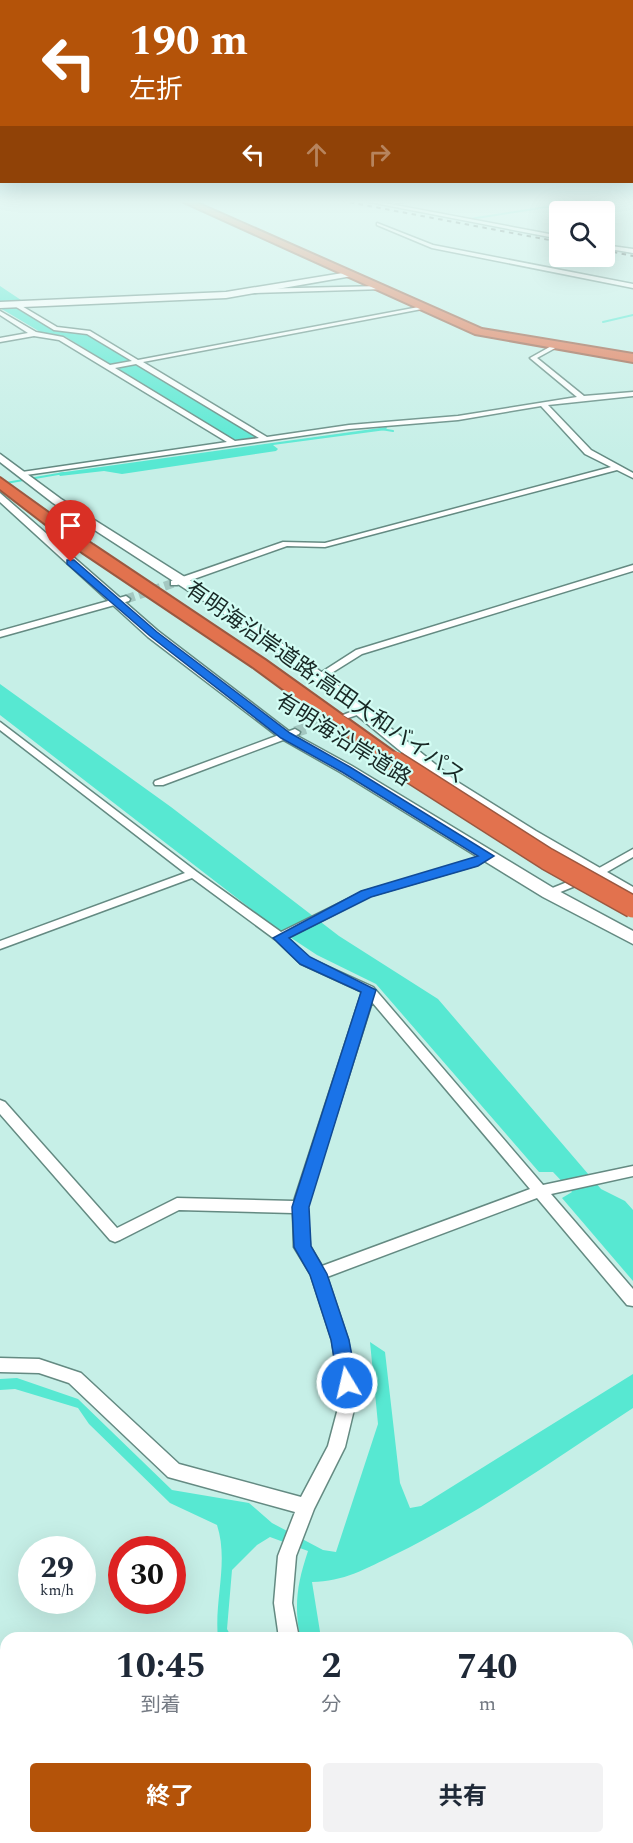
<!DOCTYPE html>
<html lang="ja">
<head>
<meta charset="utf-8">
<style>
	body { margin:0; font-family:Spectral,"Noto Sans JP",serif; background:#f2f2f3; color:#1f2937; height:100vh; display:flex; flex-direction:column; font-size:22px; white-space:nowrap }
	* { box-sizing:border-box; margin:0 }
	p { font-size:20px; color:#747a83 }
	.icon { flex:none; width:33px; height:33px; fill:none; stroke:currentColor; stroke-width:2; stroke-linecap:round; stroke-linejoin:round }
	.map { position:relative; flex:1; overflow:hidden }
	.details { position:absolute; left:0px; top:1632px; width:633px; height:212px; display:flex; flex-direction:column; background:#fff; border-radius:18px 18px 0 0; box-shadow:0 6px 24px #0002 }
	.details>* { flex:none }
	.guide { position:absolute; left:0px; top:0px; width:633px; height:183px; box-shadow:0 6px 24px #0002; background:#b45309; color:#fff; overflow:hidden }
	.controls { position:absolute; left:549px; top:201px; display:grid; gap:12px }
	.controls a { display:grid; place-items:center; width:66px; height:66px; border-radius:6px; background:#fff; box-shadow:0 6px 24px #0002; font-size:30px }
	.speed { position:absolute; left:18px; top:1536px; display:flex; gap:12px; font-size:30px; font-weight:700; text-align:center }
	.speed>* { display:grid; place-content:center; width:78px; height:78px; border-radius:50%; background:#fff; box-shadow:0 6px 24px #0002; line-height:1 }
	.speed small { font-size:15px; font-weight:400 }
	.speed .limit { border:9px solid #d22; background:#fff; color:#111 }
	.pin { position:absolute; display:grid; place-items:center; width:51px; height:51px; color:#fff; margin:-62px -26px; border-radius:50% 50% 50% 0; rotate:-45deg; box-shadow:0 0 6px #0007 }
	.pin .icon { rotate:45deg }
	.me { position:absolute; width:66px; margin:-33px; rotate:351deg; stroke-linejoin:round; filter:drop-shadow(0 0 4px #0008) }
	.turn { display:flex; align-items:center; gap:21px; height:126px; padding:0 30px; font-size:27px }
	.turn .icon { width:78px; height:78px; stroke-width:2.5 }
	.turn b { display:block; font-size:42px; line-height:51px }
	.lanes { display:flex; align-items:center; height:57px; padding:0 30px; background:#0003; justify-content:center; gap:30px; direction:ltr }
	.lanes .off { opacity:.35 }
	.eta { display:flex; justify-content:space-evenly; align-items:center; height:102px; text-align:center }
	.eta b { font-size:36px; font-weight:700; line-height:42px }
	.primary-button { display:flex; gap:12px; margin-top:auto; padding:12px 30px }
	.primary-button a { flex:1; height:69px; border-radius:6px; background:#b45309; color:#fff; font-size:24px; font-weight:700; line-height:69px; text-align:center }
	.primary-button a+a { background:#f2f2f3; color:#1f2937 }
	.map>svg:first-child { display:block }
</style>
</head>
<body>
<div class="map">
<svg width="633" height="1843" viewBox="0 0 633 1843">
	<rect width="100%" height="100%" fill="#c6efe7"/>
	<!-- water -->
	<path fill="#57e8d2" d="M0,286l21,14 -15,3 49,26 29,4 44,26 2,2 -4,2 16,4 115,70 -23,3 -113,-69 -2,-3 5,-1 -5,-3 -8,1 -45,-28 -24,-4 -42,-25z
		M387,427l-1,3 -113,15 5,4 -2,2 -154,23 -18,-3 -44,5 -2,-3z
		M0,684l171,123 168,129 99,63 163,190 24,12 8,9v71l-71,-83 10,-6 -19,-20h-14l-163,-188 -59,-29 -44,-29 -273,-211z
		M370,1342l15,10 15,131 10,25 11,-2 212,-132v34c-78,51 -155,106 -239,147 -27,13 -51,27 -82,27l9,56h-21c-6,-34 -3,-54 8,-87l-38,-14 -13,8 -25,25 -5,59 5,9h-14c-4,-38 11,-76 -1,-113l-47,-22 -81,-79 -11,-16 -63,-19 -15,1v-11l17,-1 61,21 94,91 77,13 23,20 51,27 13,2 42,-128z"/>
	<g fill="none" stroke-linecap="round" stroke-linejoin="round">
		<!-- stream -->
		<path stroke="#57e8d2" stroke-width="2" d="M470,219l128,-20
			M603,322l30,-7
			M381,429l12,2
			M0,484l64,-11"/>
		<!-- street-tunnel-far1 -->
		<path stroke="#a3c7c0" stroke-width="9" stroke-dasharray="9 4.5" stroke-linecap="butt" d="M126,599l48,-16
			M330,721l12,-4"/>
		<!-- street-tunnel -->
		<path stroke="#a3c7c0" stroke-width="11" stroke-dasharray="11 6" stroke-linecap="butt" d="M295,732l39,-13"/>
		<!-- secondary-tunnel -->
		<path stroke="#a3c7c0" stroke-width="13" stroke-dasharray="13 7" stroke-linecap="butt" d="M48,535l43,-7"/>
		<defs>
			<path id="street" d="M354,199h9l197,37v3z
				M408,199h11l-26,5 -2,-1z
				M377,223l56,22 200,39v4l-201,-40 -55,-23z
				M604,245l29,4v4l-29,-5z
				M382,286l2,3 -131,4 -3,-2 3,-2z
				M15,302l42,25 33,4 48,29 286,-54 -2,3 -279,53 124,75 82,-12 109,-9 119,-19 -47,-39 25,-14 2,3 -20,11 47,38 49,-4v4l-85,9 43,45 42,23v5l-16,-8 -292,77 -38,-1 -110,39h-6v-4l112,-39 42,1 286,-76 -26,-13 -44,-48 -83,14 -109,9 -330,47v-4h3l205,-30 -168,-102 -25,-4 -34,6v-4l28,-5 -28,-18v-4l36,21 27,5 47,28 22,-4 -45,-27 -33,-4 -41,-25zM136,364l123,74 -24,3 -120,-73z
				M633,565v6l-271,83 -40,25 -3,1 -5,-3 42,-27z
				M126,596l4,3 -1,2 -129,36v-6z
				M360,708l5,3 -2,2 -15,5 -5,-3z
				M0,722l197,150 84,60 81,-40 107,-31 14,-7h8l2,2 -16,9 -107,31 -82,42 21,20 64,29 170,198 90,-19v10l-82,18 82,95v17l-6,-1 -90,-107 -210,79 21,63 9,57 -12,50 -31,62 -18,47 -4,47 7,35h-20l-5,-35 4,-47 17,-44 -127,-35 -99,-94 -30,-10 -39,-1v-14l39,1 42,14 98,91 122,33 27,-51 13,-49 -9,-57 -21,-65 -17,-28 -1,-34 -114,-3 -59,30 -5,2 -5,-2 -110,-126v-14l5,2 112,126 60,-30 117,3 68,-209 -61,-28 -25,-24 -84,-62 -192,71v-8l185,-68 -185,-143zM372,1002l158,187 -208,77 -12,-20 -3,-39z
				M295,729l5,3 -1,2 -136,51h-8l-1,-2 1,-2z
				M633,849v8l-33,19 -47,19 -4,2 -6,-4 2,-2 47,-19z
				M315,1838h21l3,5h-22z"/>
			<path id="secondary" d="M349,272l3,4 -126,22 -226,10v-6l226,-10z
				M0,454l61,45 173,109 90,66 132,107 80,50 97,56v12l-109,-60 -80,-52 -130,-107 -90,-66 -171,-111 -53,-41z
				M0,493l158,138 132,101 62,34 203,123 78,42v13l-90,-47 -203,-125 -60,-34 -132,-101 -148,-135z"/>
			<path id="highway" d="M177,199h11l294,130 151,25v8l-158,-28z
				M0,478l93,67 172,115 137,98 3,4 -3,4h-14l-135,-99 -171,-115 -82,-63z"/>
		</defs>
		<!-- street casing -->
		<use href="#street" stroke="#648a82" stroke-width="3"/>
		<!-- secondary casing -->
		<use href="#secondary" stroke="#648a82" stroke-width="3"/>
		<!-- highway casing -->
		<use href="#highway" stroke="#9b5840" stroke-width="4"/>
		<!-- street -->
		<use href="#street" fill="#fff" fill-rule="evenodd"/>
		<!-- secondary -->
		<use href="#secondary" fill="#fff" fill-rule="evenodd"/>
		<!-- highway -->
		<use href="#highway" fill="#e2724e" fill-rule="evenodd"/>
		<!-- rail -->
		<path stroke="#2f423f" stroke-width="2" stroke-dasharray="4.5 4.5" stroke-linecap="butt" d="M332,199l228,43
			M604,250l29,6"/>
		<defs>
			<path id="highway-bridge" d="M395,762l152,97 86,48"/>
		</defs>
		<!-- highway-bridge casing -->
		<use href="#highway-bridge" stroke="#9b5840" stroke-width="24" stroke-linecap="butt"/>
		<!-- highway-bridge -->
		<use href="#highway-bridge" stroke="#e2724e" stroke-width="21"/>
	</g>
	<!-- sky -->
	<linearGradient id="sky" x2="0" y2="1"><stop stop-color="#6ec9df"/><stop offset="0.44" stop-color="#e5f8f4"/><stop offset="1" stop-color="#e5f8f4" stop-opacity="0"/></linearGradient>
	<rect width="633" height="457" fill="url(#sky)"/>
	<!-- route -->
	<path fill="#1a73e8" stroke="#114b97" stroke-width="1.5" d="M67,560h7l83,72 133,101 60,34 144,89 -16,10 -107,31 -82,41 21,19 66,33 -67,217 2,39 16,28 22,66 8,43 -3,6 -7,2 -7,-2 -2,-6 -7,-43 -21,-65 -16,-28 -2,-40 69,-215 -61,-28 -27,-26 88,-47 117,-35 -136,-84 -61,-34 -131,-102 -83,-72z"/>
	<g text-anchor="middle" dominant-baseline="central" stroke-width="4.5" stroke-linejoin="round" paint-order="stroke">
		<!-- street labels -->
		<g font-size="22" fill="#182825" stroke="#d3fdf4">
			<text transform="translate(325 683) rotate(35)">有明海沿岸道路;高田大和バイパス</text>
			<text transform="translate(343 740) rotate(32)">有明海沿岸道路</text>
		</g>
	</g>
</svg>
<div class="controls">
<a><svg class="icon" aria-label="search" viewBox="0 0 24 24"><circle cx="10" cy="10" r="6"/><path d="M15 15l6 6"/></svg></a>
</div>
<div class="speed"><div>29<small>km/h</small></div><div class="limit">30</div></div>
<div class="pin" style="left:71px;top:562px;background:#d93025"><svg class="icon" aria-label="arrive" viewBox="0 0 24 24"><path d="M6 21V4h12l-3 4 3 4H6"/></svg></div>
<svg class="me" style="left:347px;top:1383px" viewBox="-20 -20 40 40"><circle r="17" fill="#1a73e8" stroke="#fff" stroke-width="3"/><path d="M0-11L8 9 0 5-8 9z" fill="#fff"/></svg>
<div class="guide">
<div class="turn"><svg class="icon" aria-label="left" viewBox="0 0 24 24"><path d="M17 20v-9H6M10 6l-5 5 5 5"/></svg><div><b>190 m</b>左折</div></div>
<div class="lanes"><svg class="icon" aria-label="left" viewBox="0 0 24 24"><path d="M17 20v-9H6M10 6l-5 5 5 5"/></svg><svg class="icon off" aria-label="ahead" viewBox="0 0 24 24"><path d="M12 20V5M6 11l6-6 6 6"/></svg><svg class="icon off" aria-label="right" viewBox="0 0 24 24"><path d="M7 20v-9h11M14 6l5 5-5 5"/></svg></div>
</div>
<section class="details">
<div class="eta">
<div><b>10:45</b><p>到着</p></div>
<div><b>2</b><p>分</p></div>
<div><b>740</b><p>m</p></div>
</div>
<div class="primary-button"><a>終了</a><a>共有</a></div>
</section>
</div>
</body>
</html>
